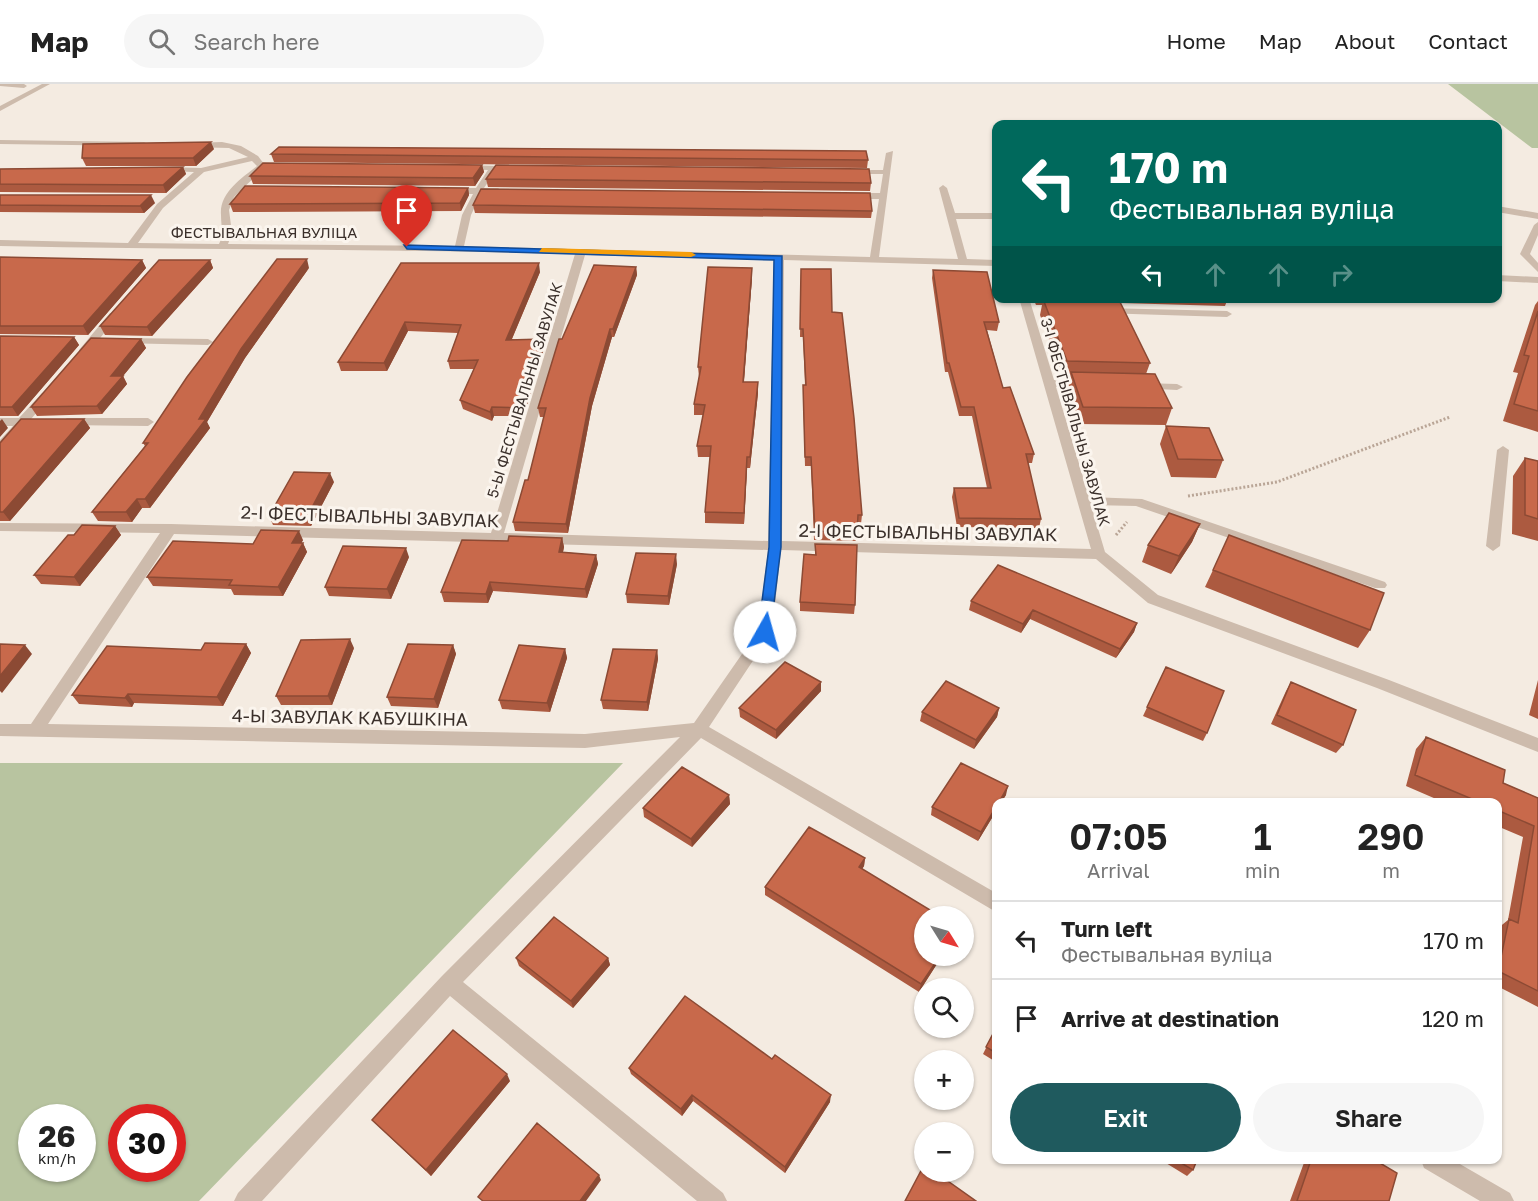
<!DOCTYPE html>
<html lang="en">
<head>
<meta charset="utf-8">
<style>
	body { margin:0; font-family:"Golos Text",sans-serif; background:#f6f6f6; color:#222; height:100vh; display:flex; flex-direction:column; font-size:22px; white-space:nowrap }
	* { box-sizing:border-box; margin:0 }
	p { font-size:20px; color:#767676 }
	.icon { flex:none; width:33px; height:33px; fill:none; stroke:currentColor; stroke-width:2; stroke-linecap:round; stroke-linejoin:round }
	.map { position:relative; flex:1; overflow:hidden }
	.panel { position:absolute; left:992px; top:714px; width:510px; height:366px; display:flex; flex-direction:column; background:#fff; border-radius:12px; box-shadow:0 2px 4px #0004 }
	.panel>* { flex:none }
	.top-card { position:absolute; left:992px; top:36px; width:510px; height:183px; border-radius:12px; box-shadow:0 2px 4px #0004; background:#00695c; color:#fff; overflow:hidden }
	.needle { width:39px; rotate:127deg }
	.controls { position:absolute; left:914px; top:822px; display:grid; gap:12px }
	.controls a { display:grid; place-items:center; width:60px; height:60px; border-radius:50%; background:#fff; box-shadow:0 2px 4px #0004; font-size:30px }
	.speed { position:absolute; left:18px; top:1020px; display:flex; gap:12px; font-size:30px; font-weight:700; text-align:center }
	.speed>* { display:grid; place-content:center; width:78px; height:78px; border-radius:50%; background:#fff; box-shadow:0 2px 4px #0004; line-height:1 }
	.speed small { font-size:15px; font-weight:400 }
	.speed .limit { border:9px solid #d22; background:#fff; color:#111 }
	.pin { position:absolute; display:grid; place-items:center; width:51px; height:51px; color:#fff; margin:-62px -26px; border-radius:50% 50% 50% 0; rotate:-45deg; box-shadow:0 0 6px #0007 }
	.pin .icon { rotate:45deg }
	.me { position:absolute; width:66px; margin:-33px; rotate:7deg; stroke-linejoin:round; filter:drop-shadow(0 0 4px #0008) }
	.turn { display:flex; align-items:center; gap:21px; height:126px; padding:0 18px; font-size:27px }
	.turn .icon { width:78px; height:78px; stroke-width:2.5 }
	.turn b { display:block; font-size:42px; line-height:51px }
	.lanes { display:flex; align-items:center; height:57px; padding:0 18px; background:#0003; justify-content:center; gap:30px; direction:ltr }
	.lanes .off { opacity:.35 }
	.eta { display:flex; justify-content:space-evenly; align-items:center; height:102px; text-align:center }
	.eta b { font-size:36px; font-weight:600; line-height:42px }
	.action { display:flex; gap:12px; margin-top:auto; padding:12px 18px }
	.action a { flex:1; height:69px; border-radius:36px; background:#1f5a5e; color:#fff; font-size:24px; font-weight:600; line-height:69px; text-align:center }
	.action a+a { background:#f6f6f6; color:#222 }
	ul { padding:0; list-style:none }
	li { display:flex; align-items:center; gap:18px; height:78px; padding:0 18px; border-top:2px solid #e0e0e0 }
	li div { flex:1 }
	li b { display:block; font-size:22px }
	li em { font-style:normal }
	header { display:flex; align-items:center; gap:36px; box-sizing:border-box; height:84px; padding:0 30px; background:#fff; border-bottom:2px solid #e0e0e0 }
	header strong { font-size:28px }
	nav { display:flex; gap:33px; margin-inline-start:auto; font-size:21px }
	.search { width:420px; height:54px; background:#f6f6f6; display:flex; align-items:center; gap:15px; box-sizing:border-box; padding:0 21px; border-radius:33px; color:#767676; font-size:22px }
	.map>svg:first-child { display:block }
</style>
</head>
<body>
<header>
<strong>Map</strong>
<div class="search"><svg class="icon" aria-label="search" viewBox="0 0 24 24"><circle cx="10" cy="10" r="6"/><path d="M15 15l6 6"/></svg>Search here</div>
<nav><a>Home</a><a>Map</a><a>About</a><a>Contact</a></nav>
</header>
<div class="map">
<svg width="1538" height="1117" viewBox="0 0 1538 1117">
	<rect width="100%" height="100%" fill="#f4ebe1"/>
	<!-- green -->
	<path fill="#b8c4a0" fill-rule="evenodd" d="M1448,0h90v64h-6z
		M0,679h623l-424,438h-199zM32,1034h50v50h-50zM122,1034h50v50h-50z"/>
	<g fill="none" stroke-linecap="round" stroke-linejoin="round">
		<!-- path -->
		<path stroke="#b9a596" stroke-width="3" stroke-dasharray="2 2" stroke-linecap="butt" d="M1188,412l89,-14 173,-65
			M1116,451l11,-13"/>
		<!-- minor -->
		<path fill="#cdbbac" fill-rule="evenodd" d="M0,0h24l3,2 -3,2 -24,-2z
			M42,0h8l-50,27v-5z
			M0,56l144,2 4,2 -4,2 -144,-2z
			M192,59l30,-1 19,4 17,10 6,8 9,2 -9,2 -30,29 -5,13 3,23 -4,11 227,2 7,-31 11,-21h-23l-4,-3 4,-3h26l12,-18 -27,-1v-4h3l33,1 1,2 -14,20h14l4,3 -4,3h-17l-10,21 -7,31 406,11 9,-58h-27l-4,-3 4,-3h28l3,-19h-32l-4,-2 4,-2h32l3,-17 7,-2 -14,106 79,2 -19,-71 4,-3 4,3 8,25h41v6h-40l11,40 29,1v6l-212,-6 -2,281 309,8 -72,-251h10l25,82 34,1 6,3 -6,3h-32l33,110 53,2 243,83 2,3 -2,3h-10l-239,-82 -45,-1 14,47 53,43 231,85 149,58v14l-161,-64 -229,-85 -52,-44 -315,-9 -9,82 -63,95 287,166v19l-295,-174 -238,244 260,211 4,8h-30l-247,-205 -188,205h-28l4,-8 204,-217 238,-239 -95,11 -585,-12v-12h31l129,-191 -160,-2v-8l171,1 320,9 84,-279c-191,-5 -383,-4 -575,-8v-6l128,3 29,-39 37,-32 -30,-1h-3v-4l40,1 47,-11 -19,-9 -40,-1 -1,-2zM252,77l5,5c-15,12 -38,27 -36,49 0,11 3,19 -2,29l-81,-1 25,-35 41,-36zM585,171l189,5 -6,281 -264,-8zM174,450l594,16 -10,81 -64,92 -109,11 -537,-10z
			M1497,122l41,7v6l-41,-7z
			M1538,138v13l-8,19 8,9v9l-18,-18 14,-29z
			M1497,191l41,2v6l-41,-2z
			M1105,224l122,3 5,3 -5,3 -126,-4 -1,-2z
			M110,229l9,2 -32,39h-8v-4z
			M121,254l87,1 5,3 -5,3 -91,-2 -1,-2z
			M1142,299l35,1 6,3 -6,3 -39,-2 -2,-2z
			M46,308l6,3 -21,24 3,3 -2,3 -6,1 -22,25 -4,1v-12l13,-14h-13v-8h19l23,-25z
			M67,334h81l6,4 -6,4 -85,-1 -2,-3z
			M1503,362l6,4 -9,96 -7,5 -7,-5 11,-96z
			M1421,1076h32l57,33 4,8h-34l-56,-33z"/>
	</g>
	<!-- wall -->
	<path fill="#ac5a40" d="M214,65l-18,17h-110l-4,-8z
		M271,70l597,6 -1,8 -593,-6z
		M482,81l2,7 -9,14 -222,-2 -3,-8z
		M183,83l3,7 -20,19 -166,-1v-23z
		M486,95l385,4 -1,8 -382,-4z
		M468,104l1,7 -8,16 -228,1 -3,-8z
		M0,111l155,8 -11,10 -144,-1z
		M473,121l399,6 -1,7 -396,-5z
		M0,173l142,3 4,8 -58,67 -88,-1z
		M210,176l3,8 -61,68 -47,-1 -5,-9z
		M401,179l139,9 -28,67 32,9 -20,68h-30l-2,5 -29,-12 -3,-9 14,-31h-24l-2,-8 10,-28 -50,-2 -21,40h-46l-3,-9z
		M636,183l1,8 -23,62h-2l-20,69 -24,127 -53,-2 -2,-9 15,-42 16,-63h-4l-2,-9 24,-69z
		M309,184l-64,90 -38,64 3,6 -60,80h-8l-10,14 -34,-1 -6,-9 53,-66 -2,-3z
		M801,185l31,43 30,203 -1,9h-4l-1,17 -42,-1 -3,-74h-6l-2,-72v-9h2l-2,-48h-3z
		M933,186l66,52 -2,9 -10,-1 16,58 31,66 -2,9h-4l13,56 -2,9 -82,-1 -5,-30 2,-9h33l-15,-72h-13l-11,-44h-3l-13,-94z
		M752,194l-8,104 14,11 -8,75h-3l-3,56 -39,-1v-11l5,-55h-12l-1,-11 6,-31h-9v-11l5,-27 -1,-10z
		M1033,214h195l-3,8 -105,-3 30,60 -4,11 26,34 -6,17 -88,-1 -11,-34 3,-12h-7l-23,-63 2,-10h-6z
		M1538,217v131l-35,-11 15,-48 -5,-1 22,-67z
		M0,252l74,1 5,8 -61,71h-18z
		M141,255l5,9 -23,28 4,8 -25,30 -65,2 -6,-9z
		M84,335l6,9 -80,93h-10v-78z
		M1166,342l57,34 -7,18 -45,-1 -11,-33z
		M1525,374l13,3v80l-26,-7 1,-58z
		M334,398l-23,44 -38,-1 -4,-9z
		M1200,440l-8,18 -21,32 -29,-12 6,-17z
		M115,442l6,9 -41,51 -39,-2 -7,-9 40,-40z
		M562,454l2,9 -1,5 33,3 2,9 -11,34 -94,-7 -5,12 -44,-1 -3,-10 67,-51z
		M303,456l-2,3h2l4,9 -24,44 -49,-1 -3,-6 -78,-3 -6,-9 106,-33z
		M815,460l40,61 -1,9 -54,-3v-9l15,-47z
		M409,473l-18,42 -62,-3 -4,-9z
		M677,480l-8,41 -42,-2 -1,-9z
		M1213,486l157,60 -12,18 -153,-61z
		M971,517l166,22 -3,9 -18,26 -86,-39 -9,14 -52,-23z
		M246,560l5,9 -28,53 -89,-3 -2,4 -53,-3 -7,-9 129,-45z
		M453,561l3,9 -18,54 -47,-2 -4,-9z
		M354,564l-22,57h-51l-5,-9z
		M565,565l2,9 -17,54 -48,-3 -3,-9z
		M657,566l1,9 -10,52 -45,-2 -2,-9z
		M1166,583l41,66 -4,8 -60,-25z
		M1538,596v39l-9,-4z
		M821,598v9l-45,48 -36,-22 -1,-9z
		M1291,598l52,63 -7,8 -65,-29 15,-33z
		M999,624l-2,9 -23,32 -54,-28 2,-9z
		M1426,653l77,46 35,15v209l-41,-21v-57l11,-9 15,-83 -26,-11v-24h-54l-37,-16 10,-37z
		M729,711l1,9 -38,43 -48,-30 -1,-9z
		M1006,711l-28,46 -47,-26 1,-8z
		M865,774l-1,8 -2,3 62,87h18l-23,36 -154,-97v-8z
		M516,874h92l2,7 -37,43 -54,-42z
		M996,944v34l-13,-8z
		M629,984l201,34 -45,71 -92,-72 -11,15 -51,-42z
		M510,997l-79,95 -59,-56z
		M1161,1076h36l-4,10 -6,6z
		M1305,1076h70l14,41h-99z"/>
	<!-- shaded-wall -->
	<path fill="#8c4a34" d="M211,58l3,7 -18,17 -3,-8z
		M482,81l2,7 -9,14 -2,-8z
		M183,83l3,7 -20,19 -3,-8z
		M468,104l1,7 -8,16 -1,-8z
		M151,111l4,8 -11,10 -4,-7z
		M307,175l2,9 -64,90 -38,64 3,6 -60,80 -5,-9 54,-80 42,-70z
		M142,176l4,8 -58,67 -5,-9z
		M210,176l3,8 -61,68 -5,-9z
		M539,179l1,9 -32,76 -2,-8z
		M636,183l1,8 -23,62 -1,-8z
		M752,184v10l-9,114v-10z
		M405,238l3,9 -21,40 -3,-8z
		M610,245l2,8 -20,69 -24,127 -2,-9 24,-126z
		M74,253l5,8 -61,71 -6,-9z
		M141,255l5,9 -23,28 4,8 -25,30 -5,-8 14,-30z
		M543,255l1,9 -20,68 -2,-8z
		M758,298v11l-8,75v-11z
		M492,323l2,9 -2,5 -2,-9z
		M2,335l6,9 -8,9v-16z
		M84,335l6,9 -80,93 -7,-9z
		M747,373v11l-3,56v-11z
		M330,389l4,9 -23,44 -4,-9z
		M137,415l5,9 -10,14 -6,-10z
		M1200,440l-8,18 -21,32 8,-18z
		M115,442l6,9 -41,51 -6,-9z
		M299,447l4,9 -6,12 -5,-9z
		M562,454l2,9 -3,14 -2,-9z
		M303,459l4,9 -24,44 -5,-9z
		M406,464l3,9 -18,42 -4,-10z
		M676,470l1,10 -8,41 -1,-9z
		M596,471l2,9 -11,34 -2,-9z
		M490,498l3,9 -5,12 -2,-9z
		M1033,526l-3,9 -9,14 2,-9z
		M1137,539l-3,9 -18,26 4,-9z
		M350,555l4,9 -22,57 -4,-9z
		M246,560l5,9 -28,53 -6,-9z
		M25,561l7,9 -30,39 -2,-2v-15z
		M453,561l3,9 -18,54 -4,-9z
		M565,565l2,9 -17,54 -3,-9z
		M657,566l1,9 -10,52 -1,-9z
		M821,598v9l-45,48v-9z
		M128,610l6,9 -2,4 -7,-9z
		M999,624l-2,9 -23,32 2,-9z
		M1008,702l-2,9 -5,7h-2z
		M729,711l1,9 -38,43 -1,-8z
		M996,723v4l-18,30 3,-9z
		M865,774l-1,8 -6,10 1,-9z
		M940,872h2l-23,36 2,-8z
		M608,874l2,7 -37,43 -2,-7z
		M507,990l3,7 -79,95 -5,-6z
		M692,1011l1,6 -11,15 -1,-7z
		M831,1011l-1,7 -45,71v-6z
		M599,1091l2,5 -15,21h-6z"/>
	<!-- building -->
	<path fill="#c8694b" stroke="#8c4a34" stroke-width="1.5" d="M211,58l-18,16h-111l1,-14z
		M279,63l587,4 2,9 -597,-6z
		M263,79l219,2 -9,13 -223,-2z
		M496,81l373,4 2,14 -385,-4z
		M183,83l-20,18 -163,-1v-15z
		M245,102l223,2 -8,15 -230,1z
		M481,105l389,4 2,18 -399,-6z
		M0,111h151l-11,11 -140,-1z
		M0,173l142,3 -59,66h-83z
		M277,175h30l-66,90 -42,70h7l-61,80h-8l-11,13h-34l56,-69h-5l44,-66z
		M159,176h51l-63,67 -47,-1z
		M401,179h138l-33,77 37,-1 -21,69 -30,-1 -2,5 -30,-12 18,-40 -30,1 13,-36 -56,-3 -21,41 -46,-1z
		M594,181l42,2 -23,62h-3l-20,69 -24,126 -53,-2 12,-42h3l18,-72h-8l21,-69h3z
		M708,183l44,1 -9,114h15l-8,75h-3l-3,56 -39,-1 6,-66h-14l8,-41 -11,-1 7,-37h-3z
		M801,185h30l1,43 10,1 12,105 8,97h-4l-1,17 -42,-1 -4,-74h-6l-2,-72h3l-3,-56h-3z
		M933,186l54,2 12,50h-15l19,66 7,-1 24,67h-8l15,65 -82,-1 -5,-30h37l-17,-81h-13l-12,-44h-2z
		M1043,215l76,1 31,63 -83,-2z
		M1538,227v100l-24,-7 15,-48 -5,-1z
		M0,252l74,1 -62,70h-12z
		M91,254l50,1 -30,37h12l-26,30 -66,1z
		M1071,288l84,2 17,34 -89,-1z
		M21,335h63l-81,93h-3v-69z
		M1166,342l43,2 14,32 -45,-1z
		M1525,374l13,3v58l-13,-4z
		M294,388l36,1 -23,44 -38,-1z
		M1169,429l31,11 -21,32 -31,-11z
		M82,441l33,1 -41,51 -40,-2 34,-40h6z
		M261,446l38,1 -7,12h11l-25,44 -49,-2 3,-5 -85,-3 26,-36 80,3z
		M1229,451l155,58 -14,37 -157,-60z
		M509,452l53,2 -3,14 37,3 -11,34 -95,-7 -4,12 -45,-2 21,-52 46,1z
		M815,460l42,1 -2,60 -55,-3 4,-48 12,1z
		M343,462l63,2 -19,41 -62,-2z
		M636,469l40,1 -8,42 -42,-2z
		M998,481l139,58 -17,26 -87,-39 -10,14 -52,-23z
		M350,555l-22,57h-52l25,-56z
		M205,559l41,1 -29,53 -89,-3 -3,4 -53,-3 35,-49 94,4z
		M0,560l25,1 -25,31z
		M408,560l45,1 -19,54 -47,-2z
		M519,561l46,4 -18,54 -48,-3z
		M613,565l44,1 -10,52 -46,-2z
		M785,578l36,20 -45,48 -37,-22z
		M1166,583l58,24 -17,42 -60,-26z
		M946,597l53,27 -23,32 -54,-28z
		M1291,598l65,28 -13,35 -66,-30z
		M1426,653l79,33 -2,13 35,15v193l-40,-20 11,-52 9,4 16,-97 -37,-16v-8h-18l-64,-27z
		M961,679l47,23 -9,16h-3v5l-15,25 -49,-25z
		M682,683l47,28 -38,44 -48,-31z
		M809,743l56,31 -6,9 81,49h-16v40h16l-19,28 -156,-97z
		M554,833l54,41 -37,43 -55,-43z
		M685,912l87,63 3,-4 56,40 -46,72 -93,-72 -11,14 -52,-41z
		M996,944v25l-10,-6z
		M453,946l54,44 -81,96 -54,-50z
		M537,1039l62,52 -19,26h-97l-5,-4z
		M1176,1076h21l-4,10z
		M1311,1076h64l22,13 -8,28h-92z
		M924,1081v7h11l41,29h-71z"/>
	<!-- route -->
	<path fill="#1a73e8" stroke="#114b97" stroke-width="1.5" d="M404,161l378,11 -1,291 -11,88 -5,2 -7,-5 11,-85 5,-287 -367,-11z"/>
	<!-- slow -->
	<path fill="#f59e0b" d="M542,164l149,4 5,3 -5,2 -152,-5z"/>
	<g text-anchor="middle" dominant-baseline="central" stroke-width="6" stroke-linejoin="round" paint-order="stroke">
		<!-- far-street labels -->
		<g font-size="15" fill="#3b302b" stroke="#fbf5ee">
			<text x="264" y="148">ФЕСТЫВАЛЬНАЯ ВУЛІЦА</text>
			<text transform="translate(524 306) rotate(-73)">5-Ы ФЕСТЫВАЛЬНЫ ЗАВУЛАК</text>
			<text transform="translate(1076 338) rotate(74)">3-І ФЕСТЫВАЛЬНЫ ЗАВУЛАК</text>
		</g>
		<!-- street labels -->
		<g font-size="18" fill="#3b302b" stroke="#fbf5ee">
			<text transform="translate(370 432) rotate(2)">2-І ФЕСТЫВАЛЬНЫ ЗАВУЛАК</text>
			<text transform="translate(928 448) rotate(1)">2-І ФЕСТЫВАЛЬНЫ ЗАВУЛАК</text>
			<text transform="translate(350 633) rotate(1)">4-Ы ЗАВУЛАК КАБУШКІНА</text>
		</g>
	</g>
</svg>
<div class="controls">
<a><svg class="needle" viewBox="-14 -14 28 28"><path d="M0-13l5 13h-10z" fill="#e53935"/><path d="M0 13l5-13h-10z" fill="#767676"/></svg></a>
<a><svg class="icon" aria-label="search" viewBox="0 0 24 24"><circle cx="10" cy="10" r="6"/><path d="M15 15l6 6"/></svg></a>
<a>+</a>
<a>−</a>
</div>
<div class="speed"><div>26<small>km/h</small></div><div class="limit">30</div></div>
<div class="pin" style="left:407px;top:163px;background:#d93025"><svg class="icon" aria-label="arrive" viewBox="0 0 24 24"><path d="M6 21V4h12l-3 4 3 4H6"/></svg></div>
<svg class="me" style="left:765px;top:548px" viewBox="-20 -20 40 40"><circle r="19" fill="#fff"/><path d="M0-13L10 11 0 6-10 11z" fill="#1a73e8"/></svg>
<div class="top-card">
<div class="turn"><svg class="icon" aria-label="left" viewBox="0 0 24 24"><path d="M17 20v-9H6M10 6l-5 5 5 5"/></svg><div><b>170 m</b>Фестывальная вуліца</div></div>
<div class="lanes"><svg class="icon" aria-label="left" viewBox="0 0 24 24"><path d="M17 20v-9H6M10 6l-5 5 5 5"/></svg><svg class="icon off" aria-label="ahead" viewBox="0 0 24 24"><path d="M12 20V5M6 11l6-6 6 6"/></svg><svg class="icon off" aria-label="ahead" viewBox="0 0 24 24"><path d="M12 20V5M6 11l6-6 6 6"/></svg><svg class="icon off" aria-label="right" viewBox="0 0 24 24"><path d="M7 20v-9h11M14 6l5 5-5 5"/></svg></div>
</div>
<section class="panel">
<div class="eta">
<div><b>07:05</b><p>Arrival</p></div>
<div><b>1</b><p>min</p></div>
<div><b>290</b><p>m</p></div>
</div>
<ul>
<li><svg class="icon" aria-label="left" viewBox="0 0 24 24"><path d="M17 20v-9H6M10 6l-5 5 5 5"/></svg><div><b>Turn left</b><p>Фестывальная вуліца</p></div><em>170 m</em></li>
<li><svg class="icon" aria-label="arrive" viewBox="0 0 24 24"><path d="M6 21V4h12l-3 4 3 4H6"/></svg><div><b>Arrive at destination</b></div><em>120 m</em></li>
</ul>
<div class="action"><a>Exit</a><a>Share</a></div>
</section>
</div>
</body>
</html>
